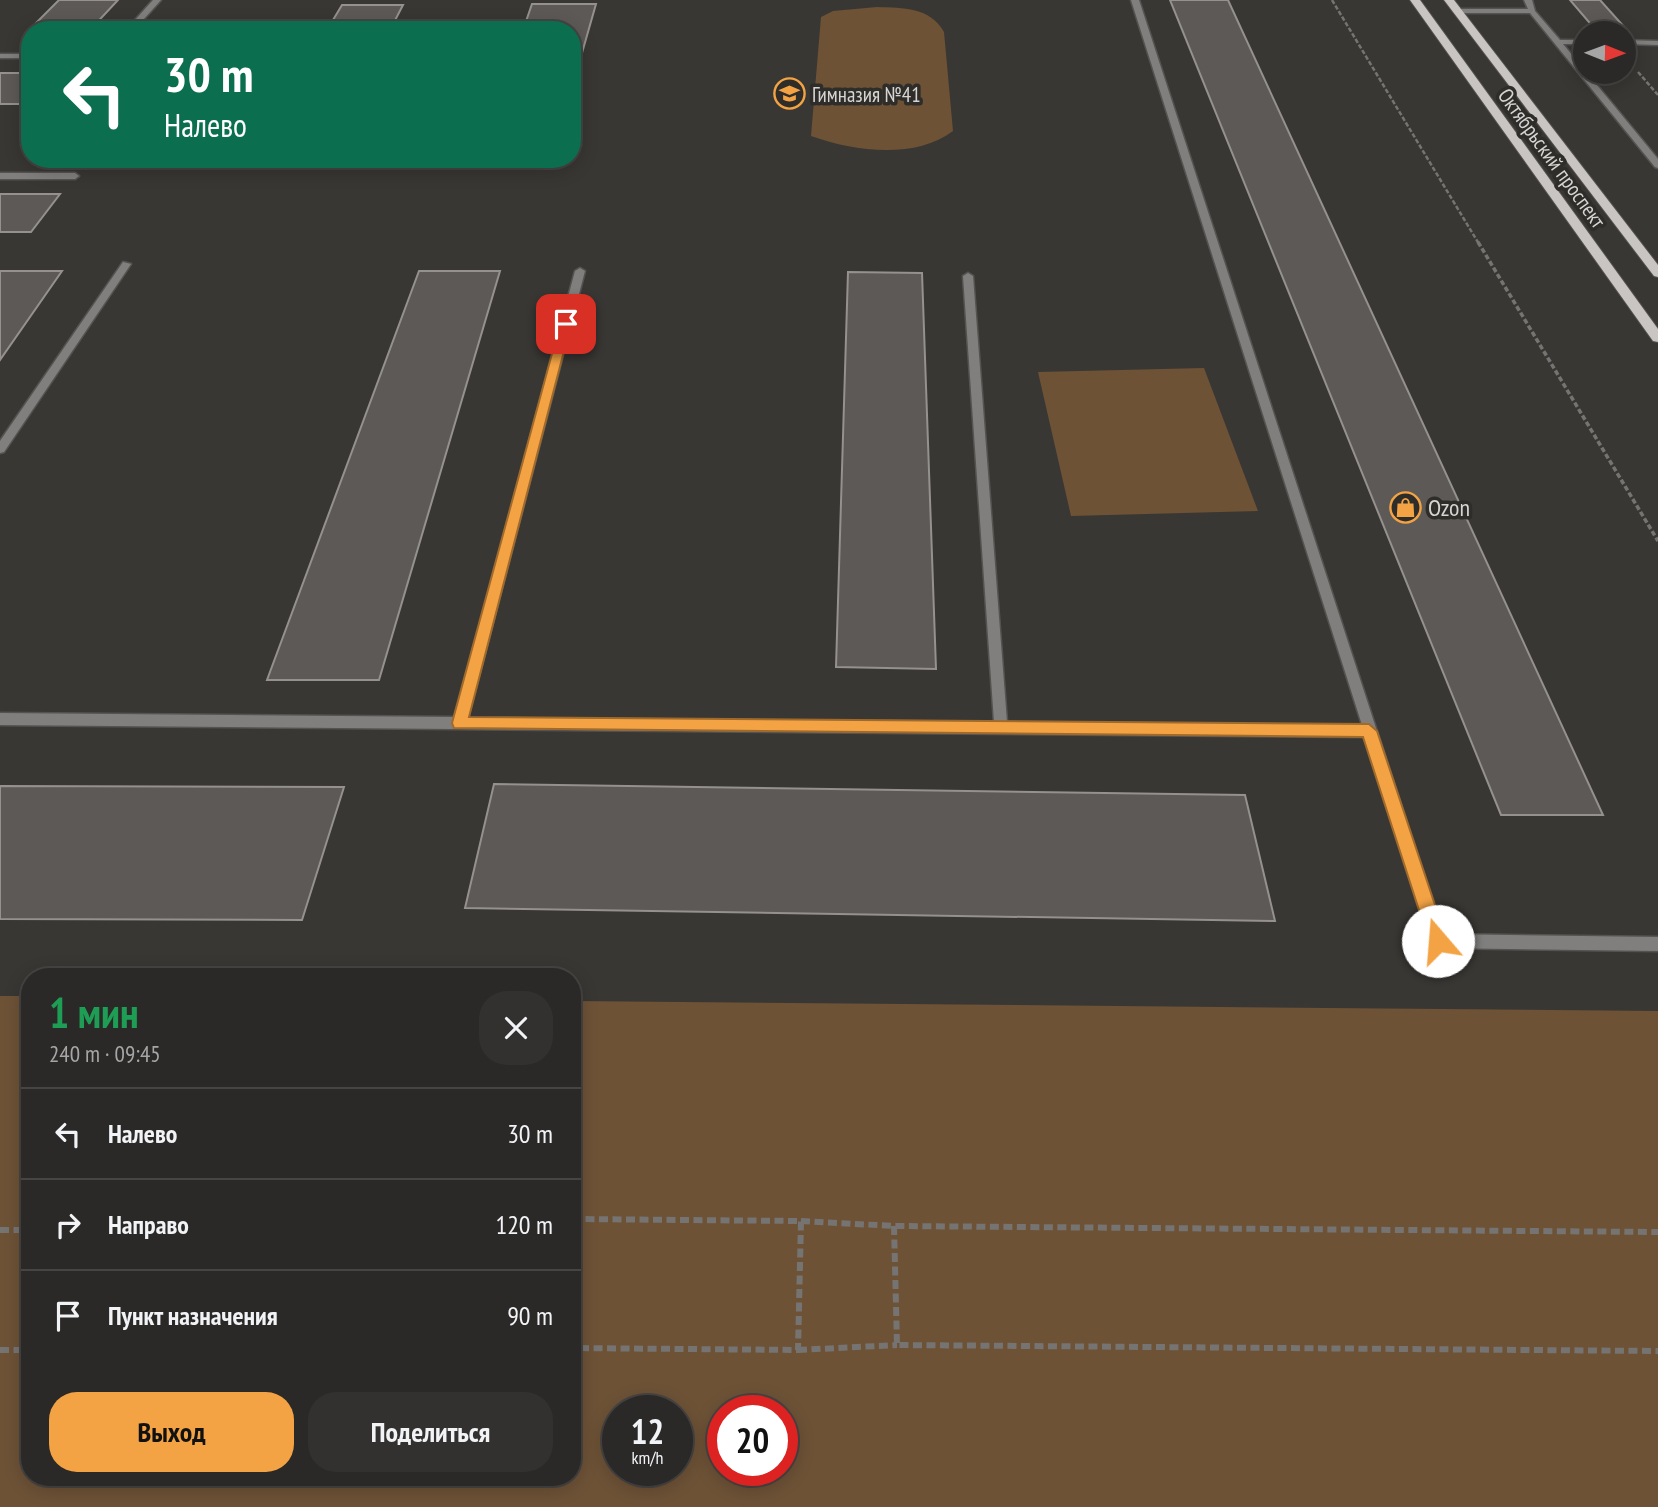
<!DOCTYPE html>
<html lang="ru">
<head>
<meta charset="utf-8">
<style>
	body { margin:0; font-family:"PT Sans Narrow",sans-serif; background:#33312f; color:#f1f3f6; height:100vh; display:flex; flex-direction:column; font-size:26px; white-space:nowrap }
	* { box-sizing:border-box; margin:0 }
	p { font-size:23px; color:#a6a6a7 }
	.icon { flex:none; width:38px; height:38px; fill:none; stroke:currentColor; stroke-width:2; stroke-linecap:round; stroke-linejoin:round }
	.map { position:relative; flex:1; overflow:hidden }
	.details { position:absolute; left:21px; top:968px; width:560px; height:518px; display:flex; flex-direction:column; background:#2b2927; border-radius:28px; box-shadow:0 4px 18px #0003,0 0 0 2px #474544 }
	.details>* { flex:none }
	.guide { position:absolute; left:21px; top:21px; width:560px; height:147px; border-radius:28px; box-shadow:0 4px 18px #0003,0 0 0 2px #474544; background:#0b6e4f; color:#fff; overflow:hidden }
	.needle { width:46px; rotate:91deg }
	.fabs { position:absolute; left:1573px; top:21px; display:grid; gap:14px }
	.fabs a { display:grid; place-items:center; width:63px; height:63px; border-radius:50%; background:#2b2927; box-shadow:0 4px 18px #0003,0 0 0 2px #474544; font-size:35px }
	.speed { position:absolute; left:602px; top:1395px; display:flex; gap:14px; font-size:35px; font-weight:700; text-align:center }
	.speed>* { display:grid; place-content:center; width:91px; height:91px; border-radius:50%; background:#2b2927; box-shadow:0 4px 18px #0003,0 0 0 2px #474544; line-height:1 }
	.speed small { font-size:18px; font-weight:400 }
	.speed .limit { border:10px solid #d22; background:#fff; color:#111 }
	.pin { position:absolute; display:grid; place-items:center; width:60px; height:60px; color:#fff; margin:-30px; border-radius:14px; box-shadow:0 4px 10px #0006 }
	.me { position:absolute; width:77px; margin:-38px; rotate:342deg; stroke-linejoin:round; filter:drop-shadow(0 0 5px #0008) }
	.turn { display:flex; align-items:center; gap:24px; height:147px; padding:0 28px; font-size:32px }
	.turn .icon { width:91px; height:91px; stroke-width:2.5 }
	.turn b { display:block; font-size:49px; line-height:60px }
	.round { display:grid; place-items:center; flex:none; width:74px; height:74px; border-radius:28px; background:#33312f }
	.head { display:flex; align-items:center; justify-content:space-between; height:119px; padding:0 28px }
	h1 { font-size:42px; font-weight:800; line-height:52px; color:#1e9e55 }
	.primary-button { display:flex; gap:14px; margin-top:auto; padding:14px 28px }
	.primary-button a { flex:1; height:80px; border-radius:28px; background:#f4a344; color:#111; font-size:28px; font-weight:800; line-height:80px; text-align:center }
	.primary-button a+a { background:#33312f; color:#f1f3f6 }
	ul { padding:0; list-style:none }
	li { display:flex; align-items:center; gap:21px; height:91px; padding:0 28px; border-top:2px solid #474544 }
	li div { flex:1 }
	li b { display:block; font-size:26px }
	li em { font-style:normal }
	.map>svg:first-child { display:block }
</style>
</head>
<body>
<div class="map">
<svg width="1658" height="1507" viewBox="0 0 1658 1507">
	<rect width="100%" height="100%" fill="#393734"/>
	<!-- green -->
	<path fill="#6d5236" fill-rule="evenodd" d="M877,7c26,1 53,0 67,25l9,99c-38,29 -100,20 -142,5l10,-119 12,-6z
		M1204,368l54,143 -187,5 -33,-144z
		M0,996h30v481h542v-476l1086,10v496h-1658zM618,1410h59v60h-59zM723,1410h59v60h-59z"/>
	<!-- building -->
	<path fill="#5c5957" stroke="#94918e" stroke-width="2" d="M59,0h59l-28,30h-60v3h-4z
		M1170,0h58l375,815h-102z
		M1570,0h30l26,29 -32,-1z
		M532,4h64l-24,84v-58h-49z
		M342,5h61l-13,25h-63z
		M0,73h30v31h-30z
		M0,194h60l-29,38h-31z
		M0,271h62l-62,89z
		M419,271h81l-121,409h-112z
		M848,272l74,1 14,396 -100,-2z
		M494,784l751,11 30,126 -810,-13z
		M0,786l344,1 -42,133 -302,-1z"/>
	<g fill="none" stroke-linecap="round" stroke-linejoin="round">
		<defs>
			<path id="service" d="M153,0h8l-27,30h-8z
				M1131,0h8l304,934 215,3v14l-220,-3 -6,-2 -67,-209 -1365,-12v-12l455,4 120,-446 5,-3 5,3 -117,447 526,4 -31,-446 5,-3 5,3 34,446 355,3z
				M1524,0h8l3,11 25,29h26v4h-23l95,115v9l-3,-1 -125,-154h-73l-4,-2 4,-2h71z
				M1624,40l34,1v4l-34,-1z
				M0,54h30v4h-30z
				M0,173h75l4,3 -4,3h-75z
				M123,262l8,2 -127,188 -4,1v-12z"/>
			<path id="primary" d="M1410,0h10l238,329v13l-5,-1z
				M1444,0h10l204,265v12l-4,-1z"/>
		</defs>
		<!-- service casing -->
		<use href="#service" stroke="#555351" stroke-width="3"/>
		<!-- primary casing -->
		<use href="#primary" stroke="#555351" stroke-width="2"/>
		<!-- path-far2 -->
		<path stroke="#767472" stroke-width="2.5" stroke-dasharray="4.5 2" stroke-linecap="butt" d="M1332,0l147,244
			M1638,72l20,23"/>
		<!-- path-far1 -->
		<path stroke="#767472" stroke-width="3.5" stroke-dasharray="5 2.5" stroke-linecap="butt" d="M1478,242l180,299"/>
		<!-- path -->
		<path stroke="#767472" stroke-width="6" stroke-dasharray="9 4.5" stroke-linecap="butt" d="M572,1219l229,2 -3,129 -226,-2
			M801,1221l93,5 764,6
			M894,1226l3,119 761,6
			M0,1230h30
			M0,1350h30
			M798,1350l99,-5"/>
		<!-- service -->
		<use href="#service" fill="#807f7d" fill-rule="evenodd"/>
		<!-- primary -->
		<use href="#primary" fill="#c8c5c3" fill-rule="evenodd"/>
	</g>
	<!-- route -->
	<path fill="#f4a344" stroke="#9f6a2c" stroke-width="2" d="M566,320l5,4 -102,393 900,7 8,7 70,210 -2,6 -7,2 -6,-2 -3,-6 -66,-204 -909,-9 -2,-5 108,-399z"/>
	<!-- icons -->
	<defs>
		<symbol id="school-ring" viewBox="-11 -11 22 22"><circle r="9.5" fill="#2f2d2a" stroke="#f4a344" stroke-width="1.5"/><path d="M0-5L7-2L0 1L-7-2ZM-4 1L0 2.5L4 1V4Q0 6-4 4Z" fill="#f4a344"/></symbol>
		<symbol id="shop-ring" viewBox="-11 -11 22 22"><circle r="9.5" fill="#2f2d2a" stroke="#f4a344" stroke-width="1.5"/><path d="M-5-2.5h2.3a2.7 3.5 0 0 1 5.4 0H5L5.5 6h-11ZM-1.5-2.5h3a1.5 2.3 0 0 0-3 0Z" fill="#f4a344"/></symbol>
	</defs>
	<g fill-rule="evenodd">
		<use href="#school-ring" x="772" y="76" width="35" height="35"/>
		<use href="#shop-ring" x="1388" y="490" width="35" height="35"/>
	</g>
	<g text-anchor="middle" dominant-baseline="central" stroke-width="7" stroke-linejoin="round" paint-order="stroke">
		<!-- far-poi labels -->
		<g font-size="21" fill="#d6d5d3" stroke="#2f2d2a" text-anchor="start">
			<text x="812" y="94">Гимназия №41</text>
		</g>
		<!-- far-street labels -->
		<g font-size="21" fill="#d6d5d3" stroke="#2f2d2a">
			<text transform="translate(1552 158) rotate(54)">Октябрьский проспект</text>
		</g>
		<!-- poi labels -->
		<g font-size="24" fill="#d6d5d3" stroke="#2f2d2a" text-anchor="start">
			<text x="1428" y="507">Ozon</text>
		</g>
	</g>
</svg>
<div class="fabs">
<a><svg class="needle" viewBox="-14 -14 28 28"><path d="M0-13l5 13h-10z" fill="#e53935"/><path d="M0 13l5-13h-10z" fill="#a6a6a7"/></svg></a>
</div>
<div class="speed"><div>12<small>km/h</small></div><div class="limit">20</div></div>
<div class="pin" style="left:566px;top:324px;background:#d93025"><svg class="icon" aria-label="arrive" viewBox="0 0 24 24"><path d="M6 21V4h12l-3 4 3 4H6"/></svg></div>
<svg class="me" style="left:1438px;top:941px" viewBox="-20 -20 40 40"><circle r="19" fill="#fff"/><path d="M0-13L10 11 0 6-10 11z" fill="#f4a344"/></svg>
<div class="guide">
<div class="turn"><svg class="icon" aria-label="left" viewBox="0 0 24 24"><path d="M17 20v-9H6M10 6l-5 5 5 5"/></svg><div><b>30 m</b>Налево</div></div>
</div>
<section class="details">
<div class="head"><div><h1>1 мин</h1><p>240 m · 09:45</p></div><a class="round"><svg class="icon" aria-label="close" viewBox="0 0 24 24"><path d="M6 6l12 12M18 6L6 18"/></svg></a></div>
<ul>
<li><svg class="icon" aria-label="left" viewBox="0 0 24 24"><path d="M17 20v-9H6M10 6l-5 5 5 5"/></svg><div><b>Налево</b></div><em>30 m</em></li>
<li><svg class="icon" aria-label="right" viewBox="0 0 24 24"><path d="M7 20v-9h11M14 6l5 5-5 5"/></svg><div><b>Направо</b></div><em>120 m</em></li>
<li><svg class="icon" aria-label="arrive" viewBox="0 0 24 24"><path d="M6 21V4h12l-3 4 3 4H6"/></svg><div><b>Пункт назначения</b></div><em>90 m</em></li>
</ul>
<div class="primary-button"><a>Выход</a><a>Поделиться</a></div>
</section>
</div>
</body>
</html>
